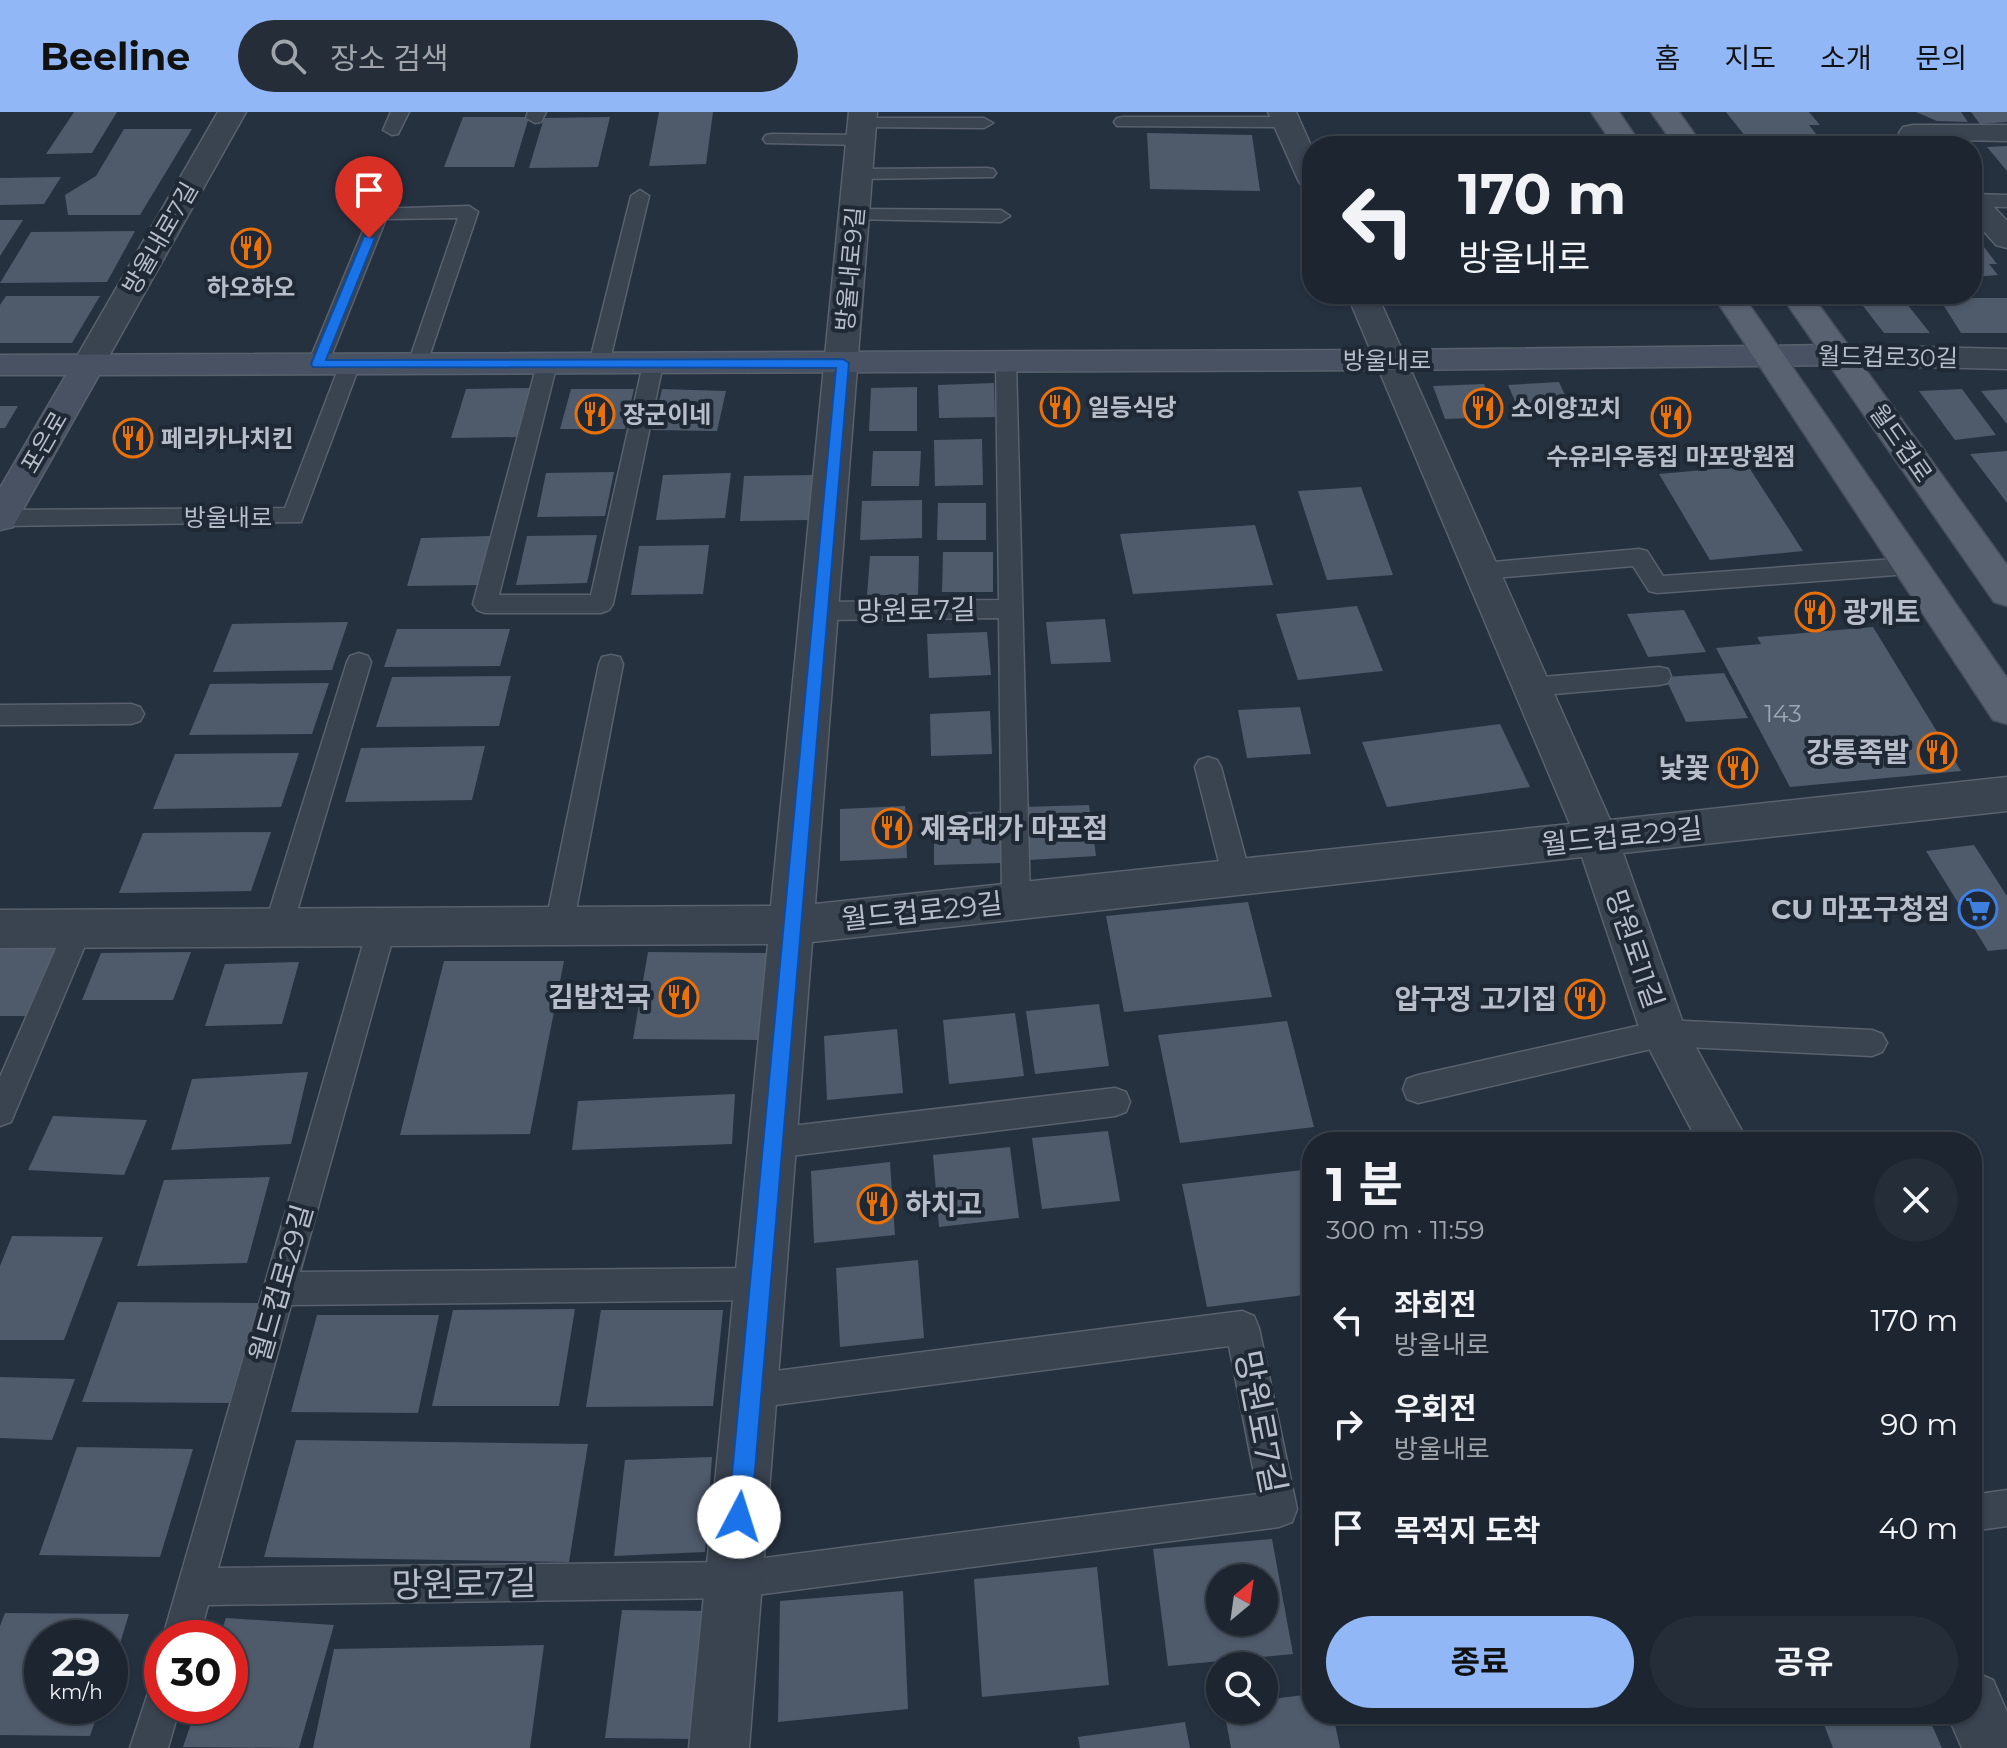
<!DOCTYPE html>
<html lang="ko">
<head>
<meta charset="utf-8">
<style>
	body { margin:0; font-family:Montserrat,"Noto Sans KR",sans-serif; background:#252d38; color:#f1f3f6; height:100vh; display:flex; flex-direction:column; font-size:30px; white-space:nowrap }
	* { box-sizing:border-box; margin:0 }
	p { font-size:26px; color:#a0a5ab }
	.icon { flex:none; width:44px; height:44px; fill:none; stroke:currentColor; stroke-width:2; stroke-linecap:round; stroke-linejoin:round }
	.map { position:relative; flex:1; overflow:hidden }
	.side { position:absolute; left:1302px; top:1020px; width:680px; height:592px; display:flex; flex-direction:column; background:#1c2530; border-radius:32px; box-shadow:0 2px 6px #0004,0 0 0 2px #3a424c }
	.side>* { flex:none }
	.hud { position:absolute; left:1302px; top:24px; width:680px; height:168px; border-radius:32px; box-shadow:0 2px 6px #0004,0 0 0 2px #3a424c; background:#1c2530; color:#f1f3f6; overflow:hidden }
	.needle { width:52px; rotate:29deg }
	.buttons { position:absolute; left:1206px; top:1452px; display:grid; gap:16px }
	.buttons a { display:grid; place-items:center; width:72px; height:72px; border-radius:50%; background:#1c2530; box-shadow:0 2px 6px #0004,0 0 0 2px #3a424c; font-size:40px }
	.speed { position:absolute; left:24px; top:1508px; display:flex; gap:16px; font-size:40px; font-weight:700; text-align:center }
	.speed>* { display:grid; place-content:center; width:104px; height:104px; border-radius:50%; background:#1c2530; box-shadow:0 2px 6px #0004,0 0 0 2px #3a424c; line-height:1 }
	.speed small { font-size:20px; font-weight:400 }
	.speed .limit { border:12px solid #d22; background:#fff; color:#111 }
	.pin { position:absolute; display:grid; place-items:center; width:68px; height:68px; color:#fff; margin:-82px -34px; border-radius:50% 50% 50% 0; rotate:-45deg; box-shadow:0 0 8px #0007 }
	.pin .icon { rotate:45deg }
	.me { position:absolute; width:88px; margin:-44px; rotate:5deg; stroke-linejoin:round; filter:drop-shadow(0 0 6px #0008) }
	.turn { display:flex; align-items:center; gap:28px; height:168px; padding:0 24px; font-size:36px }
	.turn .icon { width:104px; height:104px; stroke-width:2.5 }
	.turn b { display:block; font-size:56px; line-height:68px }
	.round { display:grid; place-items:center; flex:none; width:84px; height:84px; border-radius:42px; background:#252d38 }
	.summary { display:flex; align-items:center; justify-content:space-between; height:136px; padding:0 24px }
	h1 { font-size:48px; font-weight:700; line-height:60px }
	.button { display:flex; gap:16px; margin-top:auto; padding:16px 24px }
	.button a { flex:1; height:92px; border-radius:48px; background:#91b7f6; color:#111; font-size:32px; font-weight:700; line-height:92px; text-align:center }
	.button a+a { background:#252d38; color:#f1f3f6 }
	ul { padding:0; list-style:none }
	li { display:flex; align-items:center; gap:24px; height:104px; padding:0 24px }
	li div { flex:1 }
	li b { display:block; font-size:30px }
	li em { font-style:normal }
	header { display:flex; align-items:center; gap:48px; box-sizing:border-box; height:112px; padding:0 40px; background:#91b7f6; color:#111 }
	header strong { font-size:38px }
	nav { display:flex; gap:44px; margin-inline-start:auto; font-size:28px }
	.search { width:560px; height:72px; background:#252d38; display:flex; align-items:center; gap:20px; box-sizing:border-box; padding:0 28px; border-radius:44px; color:#a0a5ab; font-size:30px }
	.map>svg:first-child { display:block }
</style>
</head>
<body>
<header>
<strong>Beeline</strong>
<div class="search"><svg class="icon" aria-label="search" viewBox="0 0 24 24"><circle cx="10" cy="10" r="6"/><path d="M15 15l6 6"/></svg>장소 검색</div>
<nav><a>홈</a><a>지도</a><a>소개</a><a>문의</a></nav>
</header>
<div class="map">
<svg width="2007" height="1636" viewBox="0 0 2007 1636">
	<rect width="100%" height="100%" fill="#263140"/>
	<!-- building -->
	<path fill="#4f5a6b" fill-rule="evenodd" d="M74,0h43l-25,41 -46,1z
		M659,0h54l-7,52 -57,2z
		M1726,0h83l11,13h-11l15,19 -71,2z
		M1916,0h45l7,10 -31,-1z
		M1971,0h36v10l-27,2z
		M463,5h66l-15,50h-70z
		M610,5l-12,50 -69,1 15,-50z
		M124,17h68l-52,86h-72l-3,-20 31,-19z
		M1147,21l105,2 8,56 -110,-2z
		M2007,34v25l-20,-24z
		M61,65l-17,27 -44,1v-27z
		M0,108h23l-23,36z
		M135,119l-28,51 -107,1 31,-51z
		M1972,131h9l16,21h-8l9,11 -26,2z
		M1891,182h8l31,39h-46l-28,-36z
		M6,184h94l-28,47h-72v-38z
		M1939,186h68v35h-46z
		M1559,270l15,33 -52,2 -14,-32z
		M994,271l1,34 -56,1 -1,-33z
		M1484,272l13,33 -52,2 -12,-33z
		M917,275v44h-48l2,-43z
		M530,276l-13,49 -66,1 15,-49z
		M571,277h63l-9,40h-65z
		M662,277l64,2 -9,40 -65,-1z
		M1962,277l34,46 -41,5 -36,-49z
		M2007,277v35l-26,-33z
		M0,294h18l-13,22h-5z
		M982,327l1,46 -48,1 -1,-46z
		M873,339h48l-2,35h-48z
		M2007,339v52l-37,-49z
		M1748,354l55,85 -93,9 -51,-86z
		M614,360l-9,44 -68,1 9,-44z
		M731,361l-6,45 -69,2 7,-45z
		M812,363l-3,45 -69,1 4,-45z
		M1361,375l32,88 -66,5 -29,-89z
		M922,388v38l-62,2 2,-39z
		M938,391h48v37h-49z
		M1255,413l18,60 -140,9 -13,-60z
		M597,423l-10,48 -71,2 11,-49z
		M491,424l-12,49 -72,1 14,-48z
		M709,433l-6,49 -72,1 8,-49z
		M943,440h50v40h-51z
		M870,444h49l-1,39h-51z
		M1357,494l26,65 -85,9 -22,-66z
		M1684,498l22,42 -58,5 -21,-43z
		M1105,507l6,43 -60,2 -5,-42z
		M348,510l-16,48 -119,2 19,-48z
		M1873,515l88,144 -171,16 -74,-139 45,-4 -4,-7z
		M397,517h113l-10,37 -116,1z
		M987,520l4,43 -62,3 -2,-44z
		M1724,561l24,45 -62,4 -21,-45z
		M511,564l-12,50 -123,1 16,-50z
		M329,571l-17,51 -123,1 21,-51z
		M1300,595l11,47 -64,4 -9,-48z
		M990,599l2,43 -61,2 -1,-42z
		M1500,612l30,63 -143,20 -25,-65z
		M485,634l-13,54 -127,2 16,-54z
		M299,641l-18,54 -128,2 22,-55z
		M1089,693l7,51 -67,4 -5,-53z
		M905,694l2,52 -67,3v-52z
		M999,699l3,52 -68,2v-52z
		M271,720l-20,59 -132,2 24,-60z
		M1974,733l33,51v53l-19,2 -62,-100z
		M1248,790l24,95 -148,15 -18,-96z
		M0,835l58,1 -32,68h-26z
		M191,840l-18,48h-91l19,-47z
		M648,840l121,1 -9,87 -127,-1z
		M444,849h120l-34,173 -130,1z
		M299,850l-17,62 -77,2 20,-62z
		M1099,892l10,62 -74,8 -9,-63z
		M1015,901l9,63 -75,8 -6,-64z
		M1287,909l27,106 -134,16 -22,-108z
		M897,917l6,64 -76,7 -3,-64z
		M308,960l-17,72 -120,6 21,-71z
		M735,982l-3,50 -160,6 6,-49z
		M53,1004l94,4 -23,55 -96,-5z
		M1108,1019l12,70 -78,8 -10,-71z
		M1010,1035l9,71 -80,9 -6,-72z
		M890,1050l5,73 -81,8 -3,-72z
		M1312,1057v125l-105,13 -25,-123z
		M270,1065l-23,86 -110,3 27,-86z
		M12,1124l91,1 -39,103h-64v-74z
		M918,1148l6,78 -84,9 -4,-79z
		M118,1190l141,1 -30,100 -147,-1z
		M575,1197l-16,97h-127l21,-96z
		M601,1198h122l-10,96 -127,1z
		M317,1203h122l-21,98 -127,-1z
		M0,1265l75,2 -23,61 -52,-2z
		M296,1328l292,4 -19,118 -305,-5z
		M77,1335l116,2 -33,108 -121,-2z
		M712,1345l-7,95 -91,4 11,-96z
		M1272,1427l21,115 -125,12 -15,-117zM1220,1466h44v44h-44z
		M1097,1455l12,118 -127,12 -8,-118z
		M903,1479l5,118 -130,13 2,-121z
		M622,1498l87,1 -14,128 -90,-1z
		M5,1501l124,1 -18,59 -1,-35h-68v68h58l-10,30 -90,-1v-109z
		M226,1506l108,7 -35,123 -116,-1 14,-41h33v-68h-11z
		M544,1533l-14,103h-217l21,-99z
		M1312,1582v20h21l7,34h-109l-7,-38h40v-10z
		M1820,1602h107l15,34h-109z
		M1185,1610l5,26h-110l-2,-11z"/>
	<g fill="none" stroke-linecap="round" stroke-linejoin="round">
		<defs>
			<path id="lane" d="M391,0h18l-11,22 -6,1 -9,-5z
				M528,0h18l-5,10 -6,1 -9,-5z
				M1123,5h164l9,5 -9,5 -170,-1 -3,-4 3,-4z
				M862,6h122l9,5 -9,5 -128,-1 -3,-4 3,-4z
				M772,22l89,1 9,5 -9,5 -95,-2 -3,-4 3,-4z
				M987,56l6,1 3,4 -3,4 -135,2 -9,-5 9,-5z
				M640,78l9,6 -40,168 -10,6 -10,-6 42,-168z
				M1972,82l35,1v12l-35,-1z
				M469,94l9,6 -53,157h-14l-3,-5 50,-146 -72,1 -58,145 -3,5h-14l-3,-5 64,-155z
				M855,97l146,1 9,6 -9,6 -153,-3 -2,-4z
				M1006,244l10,6 14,539 -4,8 -10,4 -10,-4 -4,-8 -3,-283 -178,2 -8,-3 -4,-6 4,-6 8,-3 178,-2 -3,-238z
				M350,246l10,6 -59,158 -301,4v-16l285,-2 55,-144z
				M547,246l10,6 -58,231h92l52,-231 10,-6 10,6 -50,240 -4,6 -8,3h-116l-8,-3 -4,-6 64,-240z
				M1639,437l8,2 16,25 246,-18 8,2 4,6 -4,6 -8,2 -252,19 -8,-2 -16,-25 -151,13 -8,-2 -4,-6 4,-6 8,-2z
				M359,541l9,3 3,6 -79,266 -4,8 -10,4 -10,-4 -4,-8 83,-266 3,-6z
				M611,543l9,2 3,7 -50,262 -4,8 -10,4 -10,-4 -4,-8 54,-262 3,-7z
				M1659,555l9,2 3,7 -3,7 -9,2 -128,11 -9,-2 -3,-7 3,-7 9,-2z
				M131,592l9,3 4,7 -4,7 -9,3 -131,1v-20z
				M1208,645l9,3 4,7 30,111 -4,8 -10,3 -10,-3 -4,-8 -28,-111 4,-7z
				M382,803l10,4 4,8 -96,345 461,-4 12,4 4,12 -4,12 -12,4 -470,5 -73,263 515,-6 525,-68 -29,-148 -477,62 -12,-5 -5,-12 5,-12 12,-5 490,-63 12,5 5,12 38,181 -5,13 -13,5 -546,71 -525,7 -9,33 -37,2 206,-713 4,-8z
				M78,805l10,4 4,8 -81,193 -11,4v-49l68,-156z
				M1664,908l208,10 10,4 5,9 -5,9 -10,4 -208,-10 -246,57 -11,-4 -4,-10 4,-10 11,-4z
				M1115,976l11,4 4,10 -4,10 -11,4 -341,42 -11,-5 -4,-10 4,-10 11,-5z
				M2007,1378v36l-35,5v-36z
				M162,1572v22h18l-12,42h-38l19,-58z"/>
			<path id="street" d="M218,0h28l-142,253 -5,7 -11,3 -11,-3 -5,-7z
				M849,0h28l-62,792 755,-80 -223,-530h30l233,526 397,-43v34l-384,42 61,173 64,116h-50l-57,-109 -59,-176 -770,85 -63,806h-60l79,-804 -768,4v-38l771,-4z
				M1268,0h28l16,36v41l-10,-3 -4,-6z
				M1913,13h94v16l-104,-2 -4,-6 4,-6z
				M1972,79l10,3 25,27v27l-11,-3 -24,-27z
				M1838,233l169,4v20l-169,-4 -11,-3 -5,-7 5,-7z
				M1972,1559l21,9 14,32v36h-45l-15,-34h25z"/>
			<path id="secondary" d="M1838,233l11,3 5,7 -5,7 -11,3 -447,5 -1292,5 -86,152 -13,3v-42l66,-113h-66v-20l1391,-5z"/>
			<path id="primary" d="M1591,0h28l23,34h-28z
				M1651,0h28l24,34h-28z
				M1712,182h30l265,384v46l-14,-4z
				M1780,182h31l196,271v41l-13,-4z"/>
		</defs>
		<!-- lane casing -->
		<use href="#lane" stroke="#58616d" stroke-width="3"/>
		<!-- street casing -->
		<use href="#street" stroke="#58616d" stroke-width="3"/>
		<!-- secondary casing -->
		<use href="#secondary" stroke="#58616d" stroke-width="3"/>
		<!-- primary casing -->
		<use href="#primary" stroke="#444c59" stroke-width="3"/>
		<!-- lane -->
		<use href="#lane" fill="#3a4350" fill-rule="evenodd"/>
		<!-- street -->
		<use href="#street" fill="#3a4350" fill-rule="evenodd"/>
		<!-- secondary -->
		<use href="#secondary" fill="#495263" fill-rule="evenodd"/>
		<!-- primary -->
		<use href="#primary" fill="#596270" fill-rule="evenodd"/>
	</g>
	<!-- route -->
	<path fill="#1a73e8" stroke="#114b97" stroke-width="2" d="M364,124l11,2 -49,122 517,-1 6,4 -98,1154 -3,8 -9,4 -8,-4 -3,-8 108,-1149 -523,-1 -2,-3z"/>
	<!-- icons -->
	<defs>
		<symbol id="restaurant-ring" viewBox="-11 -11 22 22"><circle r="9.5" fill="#1f2835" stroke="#e8710a" stroke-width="1.5"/><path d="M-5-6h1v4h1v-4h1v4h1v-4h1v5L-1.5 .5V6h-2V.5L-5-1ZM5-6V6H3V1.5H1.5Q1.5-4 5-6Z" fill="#e8710a"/></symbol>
		<symbol id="supermarket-ring" viewBox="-11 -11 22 22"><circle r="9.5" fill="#1f2835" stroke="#3f7fe0" stroke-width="1.5"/><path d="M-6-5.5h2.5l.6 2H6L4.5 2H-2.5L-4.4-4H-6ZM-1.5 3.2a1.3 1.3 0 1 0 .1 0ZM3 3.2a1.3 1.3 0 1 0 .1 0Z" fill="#3f7fe0"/></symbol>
	</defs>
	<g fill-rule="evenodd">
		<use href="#restaurant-ring" x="229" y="114" width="44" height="44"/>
		<use href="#restaurant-ring" x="1038" y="273" width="44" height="44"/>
		<use href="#restaurant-ring" x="1461" y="274" width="44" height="44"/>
		<use href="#restaurant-ring" x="573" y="280" width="44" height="44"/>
		<use href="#restaurant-ring" x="1649" y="283" width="44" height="44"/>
		<use href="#restaurant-ring" x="111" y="304" width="44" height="44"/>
		<use href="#restaurant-ring" x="1793" y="478" width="44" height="44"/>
		<use href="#restaurant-ring" x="1915" y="618" width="44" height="44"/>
		<use href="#restaurant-ring" x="1716" y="634" width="44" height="44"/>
		<use href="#restaurant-ring" x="870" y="694" width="44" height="44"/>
		<use href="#supermarket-ring" x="1956" y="775" width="44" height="44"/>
		<use href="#restaurant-ring" x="657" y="863" width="44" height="44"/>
		<use href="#restaurant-ring" x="1563" y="865" width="44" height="44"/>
		<use href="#restaurant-ring" x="855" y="1070" width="44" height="44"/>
	</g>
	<g text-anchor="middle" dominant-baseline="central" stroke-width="8" stroke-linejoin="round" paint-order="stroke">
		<!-- far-street labels -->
		<g font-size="24" fill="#b7beca" stroke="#1f2835">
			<text transform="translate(160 126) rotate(-60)">방울내로7길</text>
			<text transform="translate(850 157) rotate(-85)">방울내로9길</text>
			<text transform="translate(1888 245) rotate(1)">월드컵로30길</text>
			<text x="1387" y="248">방울내로</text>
			<text transform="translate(44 330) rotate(-60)">포은로</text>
			<text transform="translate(1901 331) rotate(55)">월드컵로</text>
			<text x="228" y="405">방울내로</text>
		</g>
		<!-- far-poi labels -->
		<g font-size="24" font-weight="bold" fill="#b7beca" stroke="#1f2835" text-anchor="start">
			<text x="251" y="175" text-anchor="middle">하오하오</text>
			<text x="1088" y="295">일등식당</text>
			<text x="1511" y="296">소이양꼬치</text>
			<text x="623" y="302">장군이네</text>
			<text x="161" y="326">페리카나치킨</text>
			<text x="1671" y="344" text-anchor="middle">수유리우동집 마포망원점</text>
		</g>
		<!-- number labels -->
		<g font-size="24" fill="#9da5b2">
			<text x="1783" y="601">143</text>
		</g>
		<!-- street labels -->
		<g font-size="28" fill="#b7beca" stroke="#1f2835">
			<text transform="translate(916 498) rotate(-1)">망원로7길</text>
			<text transform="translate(1622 724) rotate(-6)">월드컵로29길</text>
			<text transform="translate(922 799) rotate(-6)">월드컵로29길</text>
			<text transform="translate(1635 837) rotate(71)">망원로11길</text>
			<text transform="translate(281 1171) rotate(-74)">월드컵로29길</text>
		</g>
		<!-- poi labels -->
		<g font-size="28" font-weight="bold" fill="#b7beca" stroke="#1f2835" text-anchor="end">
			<text x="1843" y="500" text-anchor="start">광개토</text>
			<text x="1909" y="640">강통족발</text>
			<text x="1710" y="656">낯꽃</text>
			<text x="920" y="716" text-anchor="start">제육대가 마포점</text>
			<text x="1950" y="797">CU 마포구청점</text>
			<text x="651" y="885">김밥천국</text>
			<text x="1557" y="887">압구정 고기집</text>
			<text x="905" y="1092" text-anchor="start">하치고</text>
		</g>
		<!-- near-street labels -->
		<g font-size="34" fill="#b7beca" stroke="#1f2835">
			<text transform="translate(1261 1310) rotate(79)">망원로7길</text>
			<text transform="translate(464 1472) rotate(-1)">망원로7길</text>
		</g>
	</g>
</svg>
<div class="buttons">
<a><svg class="needle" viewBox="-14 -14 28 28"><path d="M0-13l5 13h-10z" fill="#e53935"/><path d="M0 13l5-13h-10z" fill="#a0a5ab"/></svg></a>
<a><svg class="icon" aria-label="search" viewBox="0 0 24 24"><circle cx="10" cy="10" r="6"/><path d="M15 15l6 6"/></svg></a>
</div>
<div class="speed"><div>29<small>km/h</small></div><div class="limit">30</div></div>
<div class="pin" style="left:369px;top:126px;background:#d93025"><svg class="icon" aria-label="arrive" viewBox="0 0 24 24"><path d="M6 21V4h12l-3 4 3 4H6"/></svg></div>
<svg class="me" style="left:739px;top:1405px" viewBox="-20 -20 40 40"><circle r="19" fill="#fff"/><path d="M0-13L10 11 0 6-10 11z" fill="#1a73e8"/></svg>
<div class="hud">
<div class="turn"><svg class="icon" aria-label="left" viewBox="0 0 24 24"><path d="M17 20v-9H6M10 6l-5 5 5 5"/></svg><div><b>170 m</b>방울내로</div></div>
</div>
<section class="side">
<div class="summary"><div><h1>1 분</h1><p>300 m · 11:59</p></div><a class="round"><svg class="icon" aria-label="close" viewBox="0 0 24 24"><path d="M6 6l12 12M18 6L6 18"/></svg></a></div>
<ul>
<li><svg class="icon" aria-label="left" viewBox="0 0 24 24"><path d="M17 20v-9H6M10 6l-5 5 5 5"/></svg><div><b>좌회전</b><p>방울내로</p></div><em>170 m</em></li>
<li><svg class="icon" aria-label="right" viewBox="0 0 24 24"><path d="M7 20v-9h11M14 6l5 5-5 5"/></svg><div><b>우회전</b><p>방울내로</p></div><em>90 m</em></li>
<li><svg class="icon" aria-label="arrive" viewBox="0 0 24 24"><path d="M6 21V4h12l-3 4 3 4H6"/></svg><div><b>목적지 도착</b></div><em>40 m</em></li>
</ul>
<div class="button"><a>종료</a><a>공유</a></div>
</section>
</div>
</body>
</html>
